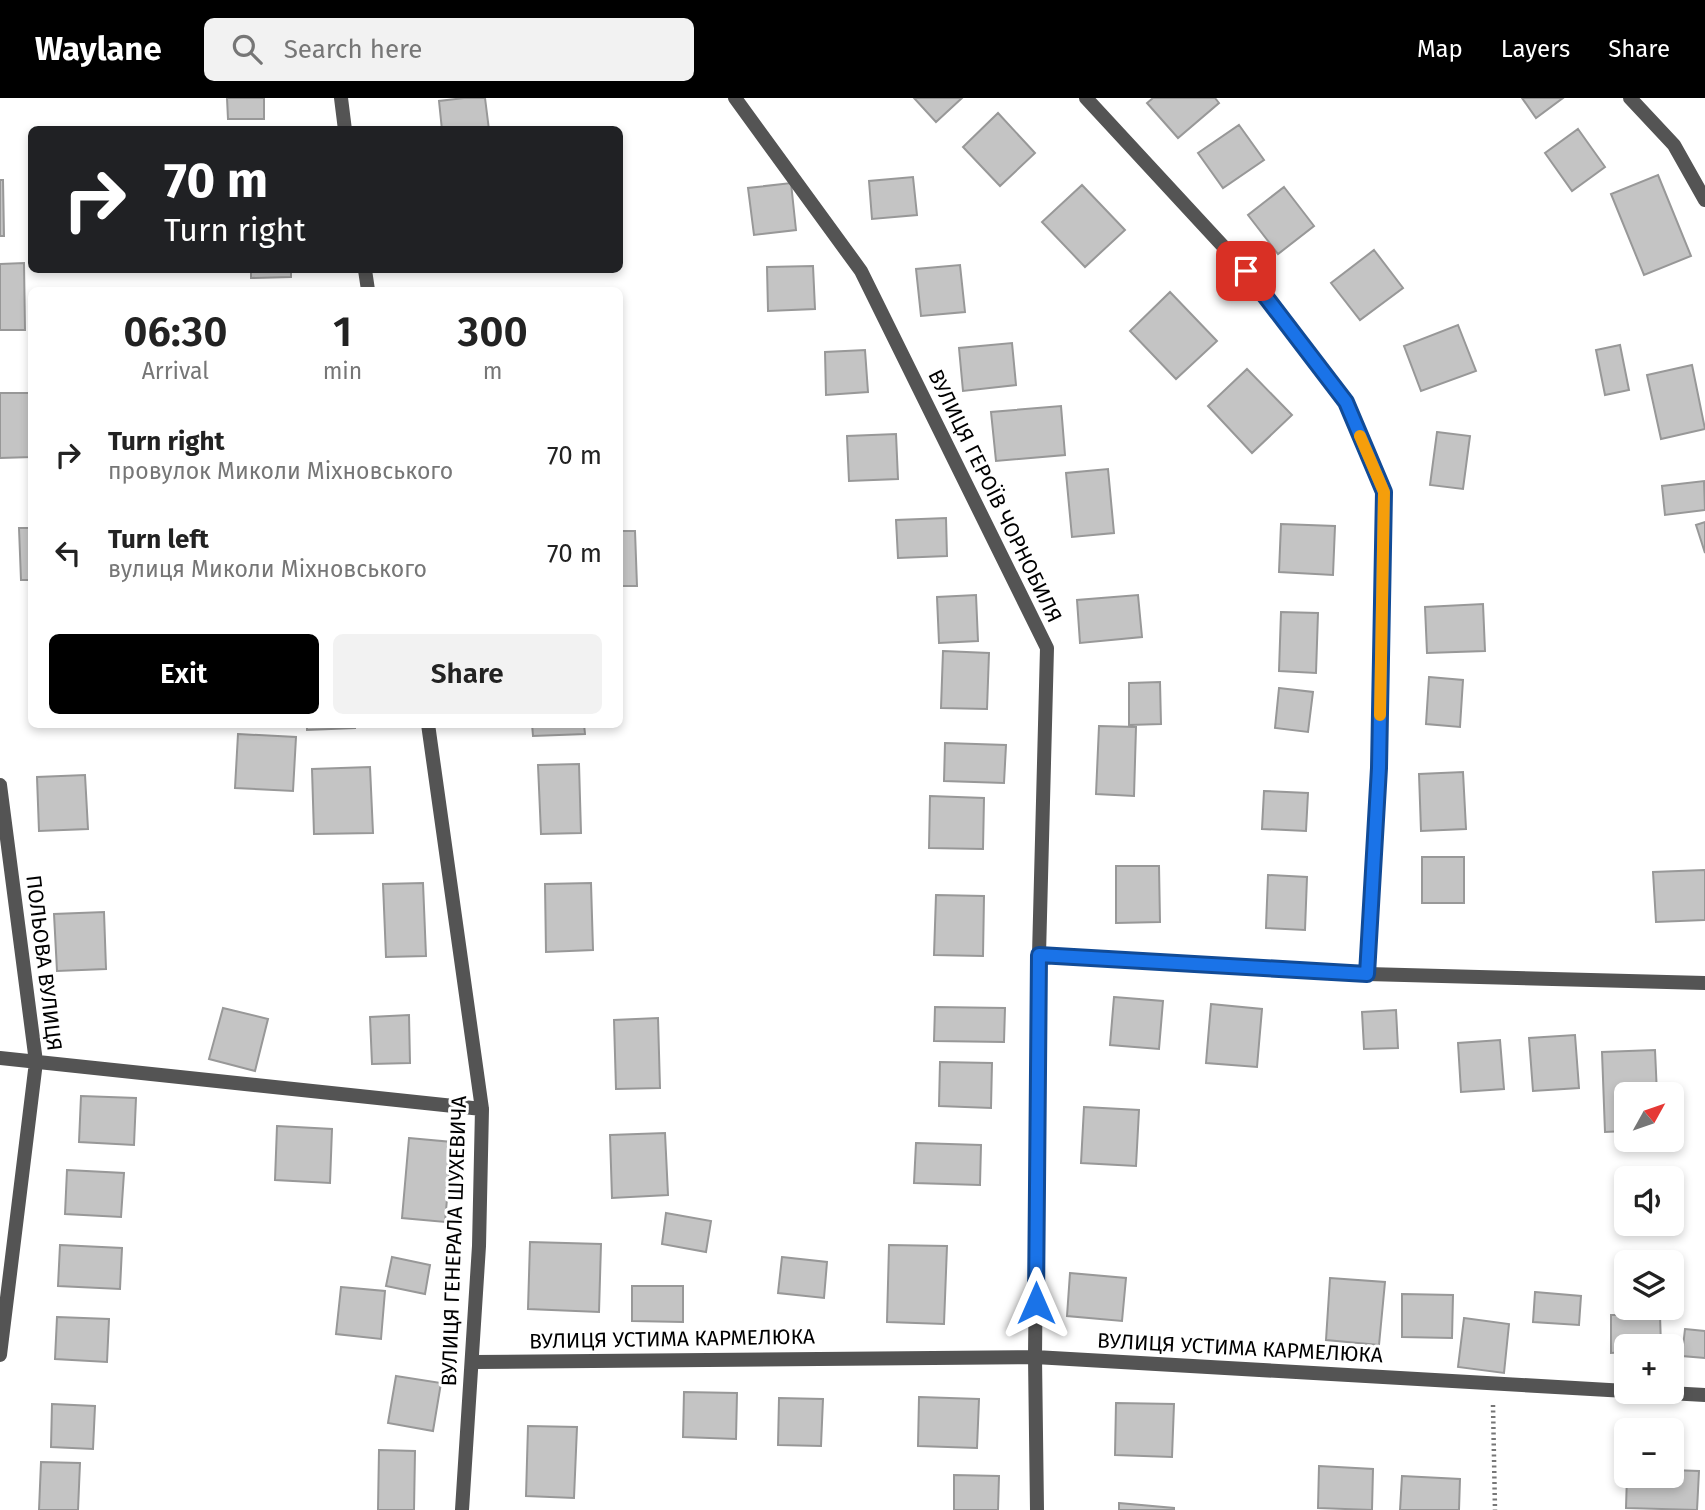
<!DOCTYPE html>
<html lang="en">
<head>
<meta charset="utf-8">
<style>
	body { margin:0; font-family:"Fira Sans",sans-serif; background:#f2f2f2; color:#222; height:100vh; display:flex; flex-direction:column; font-size:26px; white-space:nowrap }
	* { box-sizing:border-box; margin:0 }
	p { font-size:23px; color:#767676 }
	.icon { flex:none; width:38px; height:38px; fill:none; stroke:currentColor; stroke-width:2; stroke-linecap:round; stroke-linejoin:round }
	.map { position:relative; flex:1; overflow:hidden }
	.sheet { position:absolute; left:28px; top:189px; width:595px; height:441px; display:flex; flex-direction:column; background:#fff; border-radius:10px; box-shadow:0 4px 10px #0003 }
	.sheet>* { flex:none }
	.top-card { position:absolute; left:28px; top:28px; width:595px; height:147px; border-radius:10px; box-shadow:0 4px 10px #0003; background:#202124; color:#fff; overflow:hidden }
	.needle { width:46px; rotate:50deg }
	.tools { position:absolute; left:1614px; top:984px; display:grid; gap:14px }
	.tools a { display:grid; place-items:center; width:70px; height:70px; border-radius:10px; background:#fff; box-shadow:0 4px 10px #0003; font-size:35px }
	.pin { position:absolute; display:grid; place-items:center; width:60px; height:60px; color:#fff; margin:-30px; border-radius:14px; box-shadow:0 4px 10px #0006 }
	.me { position:absolute; width:77px; margin:-38px; rotate:0deg; stroke-linejoin:round; filter:drop-shadow(0 0 5px #0008) }
	.turn { display:flex; align-items:center; gap:24px; height:147px; padding:0 21px; font-size:32px }
	.turn .icon { width:91px; height:91px; stroke-width:2.5 }
	.turn b { display:block; font-size:49px; line-height:60px }
	.eta { display:flex; justify-content:space-evenly; align-items:center; height:119px; text-align:center }
	.eta b { font-size:42px; font-weight:600; line-height:49px }
	.cta { display:flex; gap:14px; margin-top:auto; padding:14px 21px }
	.cta a { flex:1; height:80px; border-radius:10px; background:#000; color:#fff; font-size:28px; font-weight:600; line-height:80px; text-align:center }
	.cta a+a { background:#f2f2f2; color:#222 }
	ul { padding:0; list-style:none }
	li { display:flex; align-items:center; gap:21px; height:98px; padding:0 21px }
	li div { flex:1 }
	li b { display:block; font-size:26px }
	li em { font-style:normal }
	header { display:flex; align-items:center; gap:42px; box-sizing:border-box; height:98px; padding:0 35px; background:#000; color:#fff }
	header strong { font-size:33px }
	nav { display:flex; gap:38px; margin-inline-start:auto; font-size:24px }
	.search { width:490px; height:63px; background:#f2f2f2; display:flex; align-items:center; gap:18px; box-sizing:border-box; padding:0 24px; border-radius:10px; color:#767676; font-size:26px }
	.map>svg:first-child { display:block }
</style>
</head>
<body>
<header>
<strong>Waylane</strong>
<div class="search"><svg class="icon" aria-label="search" viewBox="0 0 24 24"><circle cx="10" cy="10" r="6"/><path d="M15 15l6 6"/></svg>Search here</div>
<nav><a>Map</a><a>Layers</a><a>Share</a></nav>
</header>
<div class="map">
<svg width="1705" height="1412" viewBox="0 0 1705 1412">
	<rect width="100%" height="100%" fill="#fff"/>
	<!-- building -->
	<path fill="#c4c4c4" stroke="#989898" stroke-width="2" d="M227,0h37v21h-36z
		M464,0h21l4,32h-47l-3,-29z
		M914,0h48l-26,24z
		M1153,0h62l4,5 -41,35 -31,-35z
		M1522,0h41l-27,20z
		M998,15l37,40 -35,33 -37,-39z
		M1239,27l25,35 -41,28 -25,-35z
		M1578,31l27,38 -33,24 -27,-38z
		M1658,77l33,81 -47,19 -33,-81z
		M913,79l4,38 -45,4 -3,-38z
		M0,82h3l1,56h-4z
		M791,85l5,47 -42,5 -6,-47z
		M1082,87l43,45 -40,37 -43,-45z
		M1284,89l30,39 -36,28 -30,-39z
		M1374,152l29,38 -43,32 -29,-37z
		M24,165l1,67h-25v-66z
		M960,167l5,47 -44,4 -5,-47z
		M813,168l2,43 -47,2 -1,-44z
		M251,172h40v7l-40,1z
		M1170,194l47,49 -41,38 -46,-48z
		M1458,227l18,46 -55,20 -17,-45z
		M1012,245l4,42 -53,6 -4,-43z
		M1620,247l9,45 -24,5 -9,-45z
		M865,252l3,42 -42,3 -1,-43z
		M1692,267l13,64 -44,10 -14,-64z
		M1247,271l45,46 -40,38 -44,-47z
		M0,295h32v64l-32,1z
		M1061,308l4,49 -69,6 -5,-49z
		M1437,334l33,4 -7,53 -33,-4z
		M896,336l2,45 -49,2 -2,-45z
		M1108,371l6,64 -42,4 -6,-64z
		M1704,383l1,29 -40,5 -3,-29z
		M946,420l1,38 -49,2 -2,-38z
		M1705,424v31l-9,-28z
		M1281,426l54,2 -2,49 -54,-3z
		M19,430h13v52h-11z
		M620,433h15l2,55h-17z
		M976,497l2,46 -39,2 -2,-46z
		M1138,497l4,42 -62,6 -3,-43z
		M1483,506l2,47 -58,2 -2,-46z
		M1281,514l37,1 -2,60 -37,-2z
		M943,553l46,2 -2,56 -46,-1z
		M1429,579l34,3 -3,47 -34,-3z
		M1160,584l1,42 -32,1v-42z
		M1279,590l34,4 -5,40 -33,-4z
		M307,626h48v4l-48,2z
		M532,626h52l1,10 -52,2z
		M1099,628l37,1 -2,69 -38,-2z
		M238,636l58,3 -3,54 -58,-3z
		M945,645l61,2 -2,38 -60,-2z
		M579,666l2,69 -40,1 -3,-69z
		M370,669l3,66 -59,1 -2,-65z
		M1463,674l3,57 -45,2 -2,-57z
		M85,677l3,54 -49,2 -2,-54z
		M1264,693l44,2 -2,38 -44,-2z
		M930,698l54,2 -1,51 -54,-1z
		M1422,759h42v46h-42z
		M1116,768h43l1,56 -44,1z
		M1705,772v50l-49,2 -3,-50z
		M1268,777l39,2 -2,53 -39,-2z
		M423,785l3,73 -40,1 -3,-73z
		M591,785l2,67 -47,2 -1,-68z
		M936,797l48,1 -1,60 -49,-1z
		M104,814l2,57 -49,2 -3,-57z
		M1114,899l49,4 -4,48 -49,-4z
		M1211,906l51,5 -5,58 -51,-4z
		M935,909l70,1 -1,34 -70,-1z
		M223,910l45,11 -13,52 -46,-12z
		M1396,912l2,38 -34,1 -2,-37z
		M409,917l1,48 -38,1 -2,-47z
		M658,920l2,70 -44,1 -2,-69z
		M1575,937l4,53 -46,3 -4,-53z
		M1500,942l4,49 -43,3 -3,-49z
		M1655,952l2,44h-31v37l-21,1 -3,-80z
		M940,964l52,1 -1,45 -52,-2z
		M81,998l55,2 -2,47 -55,-3z
		M1084,1009l55,3 -3,56 -55,-3z
		M277,1028l55,3 -2,54 -55,-3z
		M665,1035l3,62 -56,3 -2,-63z
		M409,1040l43,4 -7,80 -43,-4z
		M916,1045l65,2 -1,40 -66,-2z
		M67,1072l57,3 -3,44 -56,-3z
		M666,1115l45,8 -5,31 -44,-8z
		M530,1144l71,2 -2,68 -71,-3z
		M60,1147l62,3 -2,41 -62,-3z
		M889,1147l58,1 -3,78 -57,-2z
		M392,1159l38,8 -5,29 -39,-8z
		M782,1159l45,5 -3,36 -46,-5z
		M1070,1175l56,5 -4,43 -55,-5z
		M1330,1180l55,4 -6,63 -53,-5z
		M632,1188h51v36l-51,-1z
		M341,1189l44,4 -4,48 -45,-5z
		M1535,1194l46,4 -2,29 -46,-3z
		M1402,1196l51,1 -1,43 -50,-1z
		M1611,1217h49l1,31h-35v6l-15,1z
		M57,1219l52,2 -2,43 -52,-3z
		M1464,1220l45,6 -5,49 -46,-6z
		M1685,1231l20,2v27l-23,-2z
		M396,1278l45,7 -8,48 -45,-8z
		M684,1294l53,1 -1,46 -53,-2z
		M919,1299l60,2 -2,49 -59,-2z
		M779,1300l44,1 -2,47 -43,-1z
		M1116,1305l58,1 -2,53 -57,-2z
		M52,1306l43,2 -2,43 -42,-2z
		M528,1328l49,1 -3,71 -48,-2z
		M379,1352l36,1 -1,59h-36z
		M41,1364l39,1 -2,47h-39z
		M1319,1368l54,3 -1,41 -54,-2z
		M1671,1372l28,1 -2,39 -71,-2 1,-33h44z
		M954,1377l45,1 -1,34h-44z
		M1402,1378l58,3 -1,31h-59z
		M1119,1405l55,5v2h-55z"/>
	<g fill="none" stroke-linecap="round" stroke-linejoin="round">
		<!-- path -->
		<path stroke="#767676" stroke-width="4.5" stroke-dasharray="2 3.5" stroke-linecap="butt" d="M1493,1307l2,105"/>
		<!-- minor -->
		<path stroke="#545454" stroke-width="14" d="M341,0l4,32
			M735,0l126,173 186,377 -8,307 -4,402 2,153
			M1086,0l160,173 100,131 38,90 -5,276 -12,206
			M1630,0l44,47 31,55
			M365,172l3,20
			M428,626l54,385 -3,137 -17,264
			M0,687l36,277 -36,293
			M1039,857l328,19 338,9
			M0,960l482,51
			M473,1264l562,-5 591,34
			M1633,1293l72,4"/>
	</g>
	<g fill="none" stroke-linecap="round" stroke-linejoin="round">
		<defs>
			<path id="route" d="M1036,1205l3,-348 328,19 12,-206 5,-276 -38,-90 -100,-131"/>
		</defs>
		<!-- route casing -->
		<use href="#route" stroke="#114b97" stroke-width="18"/>
		<!-- route -->
		<use href="#route" stroke="#1a73e8" stroke-width="12"/>
		<!-- slow -->
		<path stroke="#f59e0b" stroke-width="12" d="M1360,338l24,56 -4,223"/>
	</g>
	<g text-anchor="middle" dominant-baseline="central" stroke-width="6" stroke-linejoin="round" paint-order="stroke">
		<!-- street labels -->
		<g font-size="21" fill="#000" stroke="#fff">
			<text transform="translate(995 398) rotate(64)">ВУЛИЦЯ ГЕРОЇВ ЧОРНОБИЛЯ</text>
			<text transform="translate(44 865) rotate(83)">ПОЛЬОВА ВУЛИЦЯ</text>
			<text transform="translate(454 1143) rotate(-88)">ВУЛИЦЯ ГЕНЕРАЛА ШУХЕВИЧА</text>
			<text transform="translate(672 1241) rotate(-1)">ВУЛИЦЯ УСТИМА КАРМЕЛЮКА</text>
			<text transform="translate(1240 1250) rotate(3)">ВУЛИЦЯ УСТИМА КАРМЕЛЮКА</text>
		</g>
	</g>
</svg>
<div class="tools">
<a><svg class="needle" viewBox="-14 -14 28 28"><path d="M0-13l5 13h-10z" fill="#e53935"/><path d="M0 13l5-13h-10z" fill="#767676"/></svg></a>
<a><svg class="icon" aria-label="sound" viewBox="0 0 24 24"><path d="M4 9h4l5-4v14l-5-4H4zM17 9q2 3 0 6"/></svg></a>
<a><svg class="icon" aria-label="layers" viewBox="0 0 24 24"><path d="M12 4l9 5-9 5-9-5zM3 14l9 5 9-5"/></svg></a>
<a>+</a>
<a>−</a>
</div>
<div class="pin" style="left:1246px;top:173px;background:#d93025"><svg class="icon" aria-label="arrive" viewBox="0 0 24 24"><path d="M6 21V4h12l-3 4 3 4H6"/></svg></div>
<svg class="me" style="left:1036px;top:1205px" viewBox="-20 -20 40 40"><path d="M0-17L14 15 0 8-14 15z" fill="#1a73e8" stroke="#fff" stroke-width="4"/></svg>
<div class="top-card">
<div class="turn"><svg class="icon" aria-label="right" viewBox="0 0 24 24"><path d="M7 20v-9h11M14 6l5 5-5 5"/></svg><div><b>70 m</b>Turn right</div></div>
</div>
<section class="sheet">
<div class="eta">
<div><b>06:30</b><p>Arrival</p></div>
<div><b>1</b><p>min</p></div>
<div><b>300</b><p>m</p></div>
</div>
<ul>
<li><svg class="icon" aria-label="right" viewBox="0 0 24 24"><path d="M7 20v-9h11M14 6l5 5-5 5"/></svg><div><b>Turn right</b><p>провулок Миколи Міхновського</p></div><em>70 m</em></li>
<li><svg class="icon" aria-label="left" viewBox="0 0 24 24"><path d="M17 20v-9H6M10 6l-5 5 5 5"/></svg><div><b>Turn left</b><p>вулиця Миколи Міхновського</p></div><em>70 m</em></li>
</ul>
<div class="cta"><a>Exit</a><a>Share</a></div>
</section>
</div>
</body>
</html>
